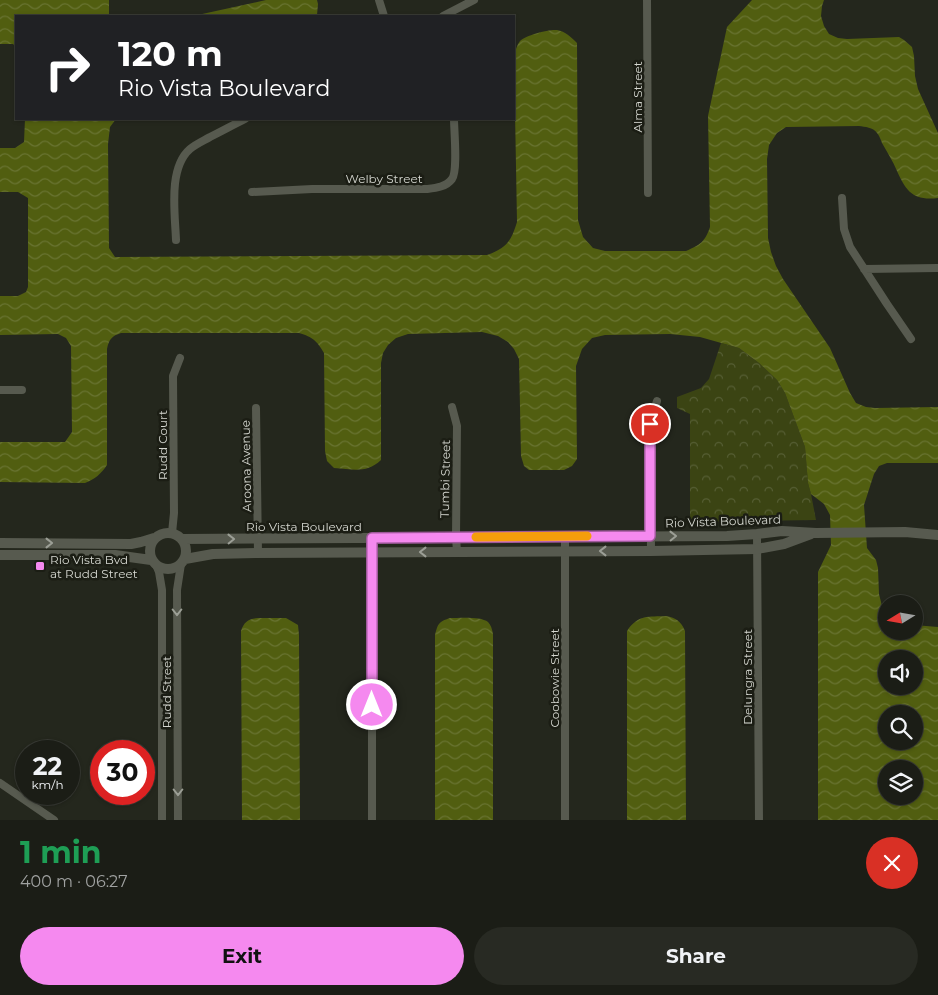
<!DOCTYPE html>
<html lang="en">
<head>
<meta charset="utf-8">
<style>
	body { margin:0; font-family:Montserrat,sans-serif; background:#282a23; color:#f1f3f6; height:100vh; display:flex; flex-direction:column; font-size:19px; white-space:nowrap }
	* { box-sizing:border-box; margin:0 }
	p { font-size:16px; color:#a0a2a1 }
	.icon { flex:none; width:28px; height:28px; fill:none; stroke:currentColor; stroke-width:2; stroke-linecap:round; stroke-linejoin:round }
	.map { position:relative; height:820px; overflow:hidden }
	.details { display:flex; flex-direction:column; background:#1b1d16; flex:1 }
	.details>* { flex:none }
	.guide { position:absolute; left:15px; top:15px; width:500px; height:105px; border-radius:0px; box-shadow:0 1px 4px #0004,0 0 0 1px #393b35; background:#202124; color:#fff; overflow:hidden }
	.needle { width:32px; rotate:259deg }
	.tools { position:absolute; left:878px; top:595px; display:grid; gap:10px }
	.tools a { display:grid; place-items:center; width:45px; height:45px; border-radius:50%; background:#1b1d16; box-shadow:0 1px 4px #0004,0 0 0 1px #393b35; font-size:25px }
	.speed { position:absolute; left:15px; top:740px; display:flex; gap:10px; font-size:25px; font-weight:700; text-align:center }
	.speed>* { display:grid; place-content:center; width:65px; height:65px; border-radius:50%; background:#1b1d16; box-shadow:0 1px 4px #0004,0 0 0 1px #393b35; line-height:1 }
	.speed small { font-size:12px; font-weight:400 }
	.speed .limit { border:8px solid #d22; background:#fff; color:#111 }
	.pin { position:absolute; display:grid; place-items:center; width:42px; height:42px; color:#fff; margin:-21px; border:2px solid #fff; border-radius:50%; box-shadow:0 1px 5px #0007 }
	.me { position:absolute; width:55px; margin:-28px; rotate:0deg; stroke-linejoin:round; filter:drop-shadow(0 0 4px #0008) }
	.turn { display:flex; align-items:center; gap:18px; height:105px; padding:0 20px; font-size:22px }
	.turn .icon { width:65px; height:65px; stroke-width:2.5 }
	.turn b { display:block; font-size:35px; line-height:42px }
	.round { display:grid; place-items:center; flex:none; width:52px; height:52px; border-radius:26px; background:#282a23 }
	.overview { display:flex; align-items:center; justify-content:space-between; height:85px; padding:0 20px }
	h1 { font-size:30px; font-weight:700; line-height:38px; color:#1e9e55 }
	.action { display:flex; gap:10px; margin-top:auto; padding:10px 20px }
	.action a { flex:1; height:58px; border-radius:30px; background:#f589ef; color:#111; font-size:20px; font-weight:700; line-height:58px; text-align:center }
	.action a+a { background:#282a23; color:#f1f3f6 }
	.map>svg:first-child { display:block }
</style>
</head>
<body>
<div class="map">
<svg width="938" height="820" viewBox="0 0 938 820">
	<defs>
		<pattern id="park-crowns" width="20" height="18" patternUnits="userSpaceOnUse" patternTransform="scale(1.25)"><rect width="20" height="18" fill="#3b4413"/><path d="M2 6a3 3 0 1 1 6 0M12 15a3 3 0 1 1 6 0" fill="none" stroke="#565e34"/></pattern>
		<pattern id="water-waves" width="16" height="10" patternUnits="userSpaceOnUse" patternTransform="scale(1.25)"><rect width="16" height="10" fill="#515e10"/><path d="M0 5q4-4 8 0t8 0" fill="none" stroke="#697432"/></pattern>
	</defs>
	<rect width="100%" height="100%" fill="#24271d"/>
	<!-- park -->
	<path fill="url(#park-crowns)" d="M721,343l18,5 20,15 18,17 8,13 20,54 3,36 3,11 5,26 -126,2v-108l-13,-6v-11l24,-9 8,-9z"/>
	<!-- water -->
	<path fill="url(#water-waves)" fill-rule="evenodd" d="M0,0h109v16h-93v31l-3,-3h-13z
		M266,0h51l1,4 -1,11 -3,1h-121z
		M752,0h72l-2,6 -1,10 3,10 5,8 9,4 9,1 52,-2 5,3 8,7 2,9 1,20 3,13 20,44v65c-25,3 -32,-7 -41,-27 -4,-10 -10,-19 -15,-28 -1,-3 -3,-8 -5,-10 -4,-6 -12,-6 -18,-7l-73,1 -9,6 -8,12 -2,14 1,79 3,14 5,14 7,13 47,69 20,45 6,10 10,4 9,1 63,-1v56h-51l-8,3 -5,8 -10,31 3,43 9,12 2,8 1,26 3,12 4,7v18h28v-6l24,2v193h-120v-248l13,-27 -1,-30 -6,-11 -13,-10 -3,-11 -3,-36 -20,-54 -8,-13 -18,-17 -20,-15 -39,-11 -30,-3 -65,1 -13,3 -10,11 -6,17 1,93 -5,7 -8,4h-35l-5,-4 -3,-10 -2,-97 -5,-10 -6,-7 -10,-6 -16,-4 -74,2 -12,4 -8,7 -5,8 -2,10v97c-15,14 -28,9 -47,8l-7,-7 -2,-10 -1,-98c-7,-12 -11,-16 -25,-20h-178c-9,3 -12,6 -14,16v116c-6,9 -12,14 -22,18l-85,-1v-40h65l7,-10 -1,-86 -5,-8 -8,-4 -58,1v-39h18l8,-4 2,-5v-89l-10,-6h-18v-44h15l9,-6 1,-23h91l-6,8 -2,17 1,104 6,9 372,-2c19,-7 24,-13 30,-33l-3,-166c1,-5 3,-11 6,-15 6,-6 29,-12 37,-11 8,1 15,8 20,13l1,177 5,17 10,11 12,3h81c14,-6 19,-9 24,-24l-2,-111 19,-89zM886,659h28v27h-28zM886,714h28v27h-28zM886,769h28v27h-28z
		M666,616c10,2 15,5 19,15l1,189h-59v-189c11,-17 22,-14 39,-15z
		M258,618h28l12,7 1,10 1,185h-58l-1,-189c3,-9 7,-12 17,-13z
		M450,618c9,0 31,-2 38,4 3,3 4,7 5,12v186h-58v-185c3,-11 3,-13 15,-17z"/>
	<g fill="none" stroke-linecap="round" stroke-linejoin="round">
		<!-- street -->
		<path stroke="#575a4f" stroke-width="8" d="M379,0l5,16
			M647,0l1,193
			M443,16l31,-16
			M252,192l60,-3h115c9,-1 19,-2 25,-10 6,-8 2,-49 2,-60
			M842,198l2,31 6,18 37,57 24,35
			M176,240c-1,-27 -8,-72 14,-91 6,-5 13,-8 20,-12 12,-6 23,-12 35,-18
			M864,269l74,-1
			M0,390h22
			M452,407l5,19 -1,111 1,15
			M256,408l2,145
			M172,533l2,-20 -1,-137 7,-18
			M757,534l2,286
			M565,536v284
			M372,538v282
			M651,551l-1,-127 7,-23
			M156,565l3,7 3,18v230
			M0,783l54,37
			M178,820l-1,-230 4,-26"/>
		<!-- secondary -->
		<path stroke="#575a4f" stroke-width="10" d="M150 551a18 18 0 1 1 36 0a18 18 0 1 1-36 0Z
			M182,539l545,-3 30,-2 25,-3 34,2 89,-1 33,3
			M0,543l131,1 10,-2 13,-4
			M0,555h115l36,5
			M185,559l28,-5 45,-1 393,-2 106,-2 27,-5 27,-10"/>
	</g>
	<!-- one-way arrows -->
	<defs><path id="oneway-chevron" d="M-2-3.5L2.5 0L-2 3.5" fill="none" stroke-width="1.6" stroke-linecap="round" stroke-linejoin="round" transform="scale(1.25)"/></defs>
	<g stroke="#9c9f96">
		<use href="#oneway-chevron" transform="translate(673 536) rotate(-1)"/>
		<use href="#oneway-chevron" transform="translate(231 539) rotate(-1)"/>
		<use href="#oneway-chevron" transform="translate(49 543)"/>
		<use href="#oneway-chevron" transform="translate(603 551) rotate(180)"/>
		<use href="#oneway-chevron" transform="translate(423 552) rotate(180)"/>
		<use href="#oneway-chevron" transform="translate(177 612) rotate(90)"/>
		<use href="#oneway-chevron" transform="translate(178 792) rotate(90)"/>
	</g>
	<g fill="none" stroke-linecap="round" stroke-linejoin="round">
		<defs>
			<path id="route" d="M372,705v-167l278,-2v-112"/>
		</defs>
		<!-- route casing -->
		<use href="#route" stroke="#9f599b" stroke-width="12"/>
		<!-- route -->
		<use href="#route" stroke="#f589ef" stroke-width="9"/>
		<!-- slow -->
		<path stroke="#f59e0b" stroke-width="9" d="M476,537l111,-1"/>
	</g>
	<!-- markers -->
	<rect fill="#f589ef" stroke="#1b1d14" stroke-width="2" x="35" y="561" width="10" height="10" rx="2.5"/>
	<g text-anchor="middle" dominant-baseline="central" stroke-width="5" stroke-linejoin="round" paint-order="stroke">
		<!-- street labels -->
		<g font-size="12" fill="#d5d7d0" stroke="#1b1d14">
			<text transform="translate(637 97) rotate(-90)">Alma Street</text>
			<text x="384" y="178">Welby Street</text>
			<text transform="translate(162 445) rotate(-90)">Rudd Court</text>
			<text transform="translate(246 466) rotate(-91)">Aroona Avenue</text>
			<text transform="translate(445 479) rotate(-89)">Tumbi Street</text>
			<text transform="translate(723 521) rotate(-2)">Rio Vista Boulevard</text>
			<text x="304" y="526">Rio Vista Boulevard</text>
			<text transform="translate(747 677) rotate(-90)">Delungra Street</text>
			<text transform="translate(554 678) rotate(-90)">Coobowie Street</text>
			<text transform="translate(166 692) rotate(-90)">Rudd Street</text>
		</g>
		<!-- poi labels -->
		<g font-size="12" fill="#d5d7d0" stroke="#1b1d14" text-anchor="start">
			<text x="50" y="559">Rio Vista Bvd<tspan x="50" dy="14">at Rudd Street</tspan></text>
		</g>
	</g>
</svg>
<div class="tools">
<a><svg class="needle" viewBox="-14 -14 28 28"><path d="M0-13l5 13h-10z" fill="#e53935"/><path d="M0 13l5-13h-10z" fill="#a0a2a1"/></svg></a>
<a><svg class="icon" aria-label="sound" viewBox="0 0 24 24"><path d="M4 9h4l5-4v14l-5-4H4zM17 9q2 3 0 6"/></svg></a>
<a><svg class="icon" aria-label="search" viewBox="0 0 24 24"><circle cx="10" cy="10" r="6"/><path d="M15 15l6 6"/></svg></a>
<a><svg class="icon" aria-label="layers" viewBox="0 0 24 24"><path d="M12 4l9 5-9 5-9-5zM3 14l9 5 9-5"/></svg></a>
</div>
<div class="speed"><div>22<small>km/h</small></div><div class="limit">30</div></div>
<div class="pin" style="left:650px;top:424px;background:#d93025"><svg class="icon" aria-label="arrive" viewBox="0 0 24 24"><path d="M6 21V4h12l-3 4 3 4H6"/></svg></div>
<svg class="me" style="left:372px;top:705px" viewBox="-20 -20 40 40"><circle r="17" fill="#f589ef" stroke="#fff" stroke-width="3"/><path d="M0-11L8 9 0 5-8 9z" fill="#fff"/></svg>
<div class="guide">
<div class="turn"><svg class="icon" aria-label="right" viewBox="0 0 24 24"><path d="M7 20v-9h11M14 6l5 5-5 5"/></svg><div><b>120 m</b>Rio Vista Boulevard</div></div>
</div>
</div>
<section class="details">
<div class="overview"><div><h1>1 min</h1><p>400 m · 06:27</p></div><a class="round" style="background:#d93025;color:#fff"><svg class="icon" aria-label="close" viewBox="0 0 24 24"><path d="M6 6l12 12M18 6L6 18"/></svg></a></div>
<div class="action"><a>Exit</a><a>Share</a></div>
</section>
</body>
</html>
